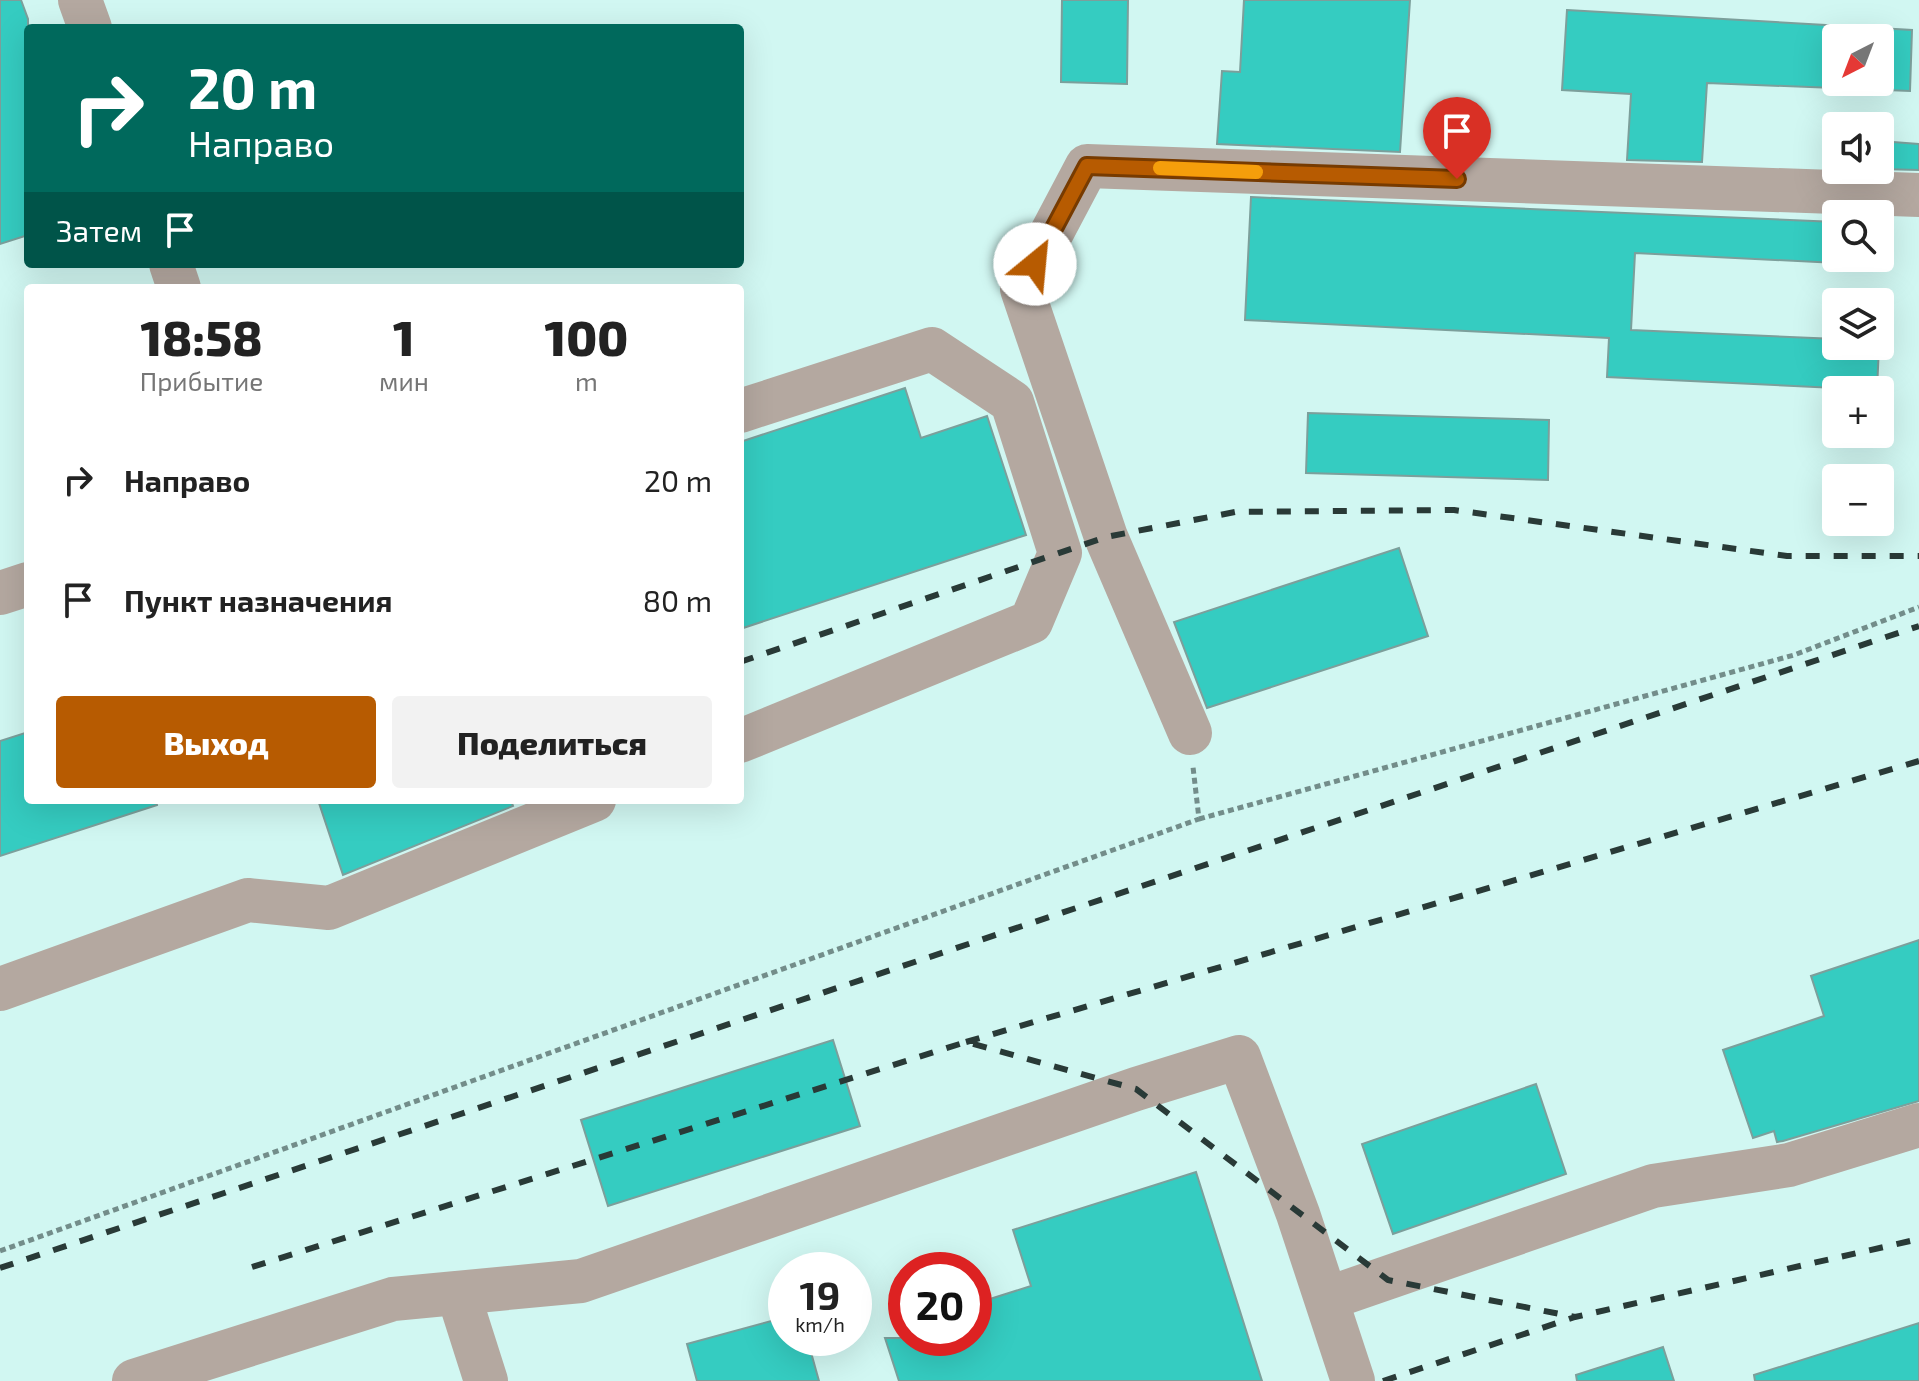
<!DOCTYPE html>
<html lang="ru">
<head>
<meta charset="utf-8">
<style>
	body { margin:0; font-family:"Exo 2",sans-serif; background:#f2f2f2; color:#222; height:100vh; display:flex; flex-direction:column; font-size:30px; white-space:nowrap }
	* { box-sizing:border-box; margin:0 }
	p { font-size:26px; color:#767676 }
	.icon { flex:none; width:44px; height:44px; fill:none; stroke:currentColor; stroke-width:2; stroke-linecap:round; stroke-linejoin:round }
	.map { position:relative; flex:1; overflow:hidden }
	.drawer { position:absolute; left:24px; top:284px; width:720px; height:520px; display:flex; flex-direction:column; background:#fff; border-radius:8px; box-shadow:0 8px 32px #0002 }
	.drawer>* { flex:none }
	.banner { position:absolute; left:24px; top:24px; width:720px; height:244px; border-radius:8px; box-shadow:0 8px 32px #0002; background:#00695c; color:#fff; overflow:hidden }
	.needle { width:52px; rotate:222deg }
	.controls { position:absolute; left:1822px; top:24px; display:grid; gap:16px }
	.controls a { display:grid; place-items:center; width:72px; height:72px; border-radius:8px; background:#fff; box-shadow:0 8px 32px #0002; font-size:40px }
	.speed { position:absolute; left:768px; top:1252px; display:flex; gap:16px; font-size:40px; font-weight:700; text-align:center }
	.speed>* { display:grid; place-content:center; width:104px; height:104px; border-radius:50%; background:#fff; box-shadow:0 8px 32px #0002; line-height:1 }
	.speed small { font-size:20px; font-weight:400 }
	.speed .limit { border:12px solid #d22; background:#fff; color:#111 }
	.pin { position:absolute; display:grid; place-items:center; width:68px; height:68px; color:#fff; margin:-82px -34px; border-radius:50% 50% 50% 0; rotate:-45deg; box-shadow:0 0 8px #0007 }
	.pin .icon { rotate:45deg }
	.me { position:absolute; width:88px; margin:-44px; rotate:28deg; stroke-linejoin:round; filter:drop-shadow(0 0 6px #0008) }
	.turn { display:flex; align-items:center; gap:28px; height:168px; padding:0 32px; font-size:36px }
	.turn .icon { width:104px; height:104px; stroke-width:2.5 }
	.turn b { display:block; font-size:56px; line-height:68px }
	.then { display:flex; align-items:center; height:76px; padding:0 32px; background:#0003; gap:16px; font-size:30px }
	.eta { display:flex; justify-content:space-evenly; align-items:center; height:136px; text-align:center }
	.eta b { font-size:48px; font-weight:800; line-height:56px }
	.primary-button { display:flex; gap:16px; margin-top:auto; padding:16px 32px }
	.primary-button a { flex:1; height:92px; border-radius:8px; background:#b75b01; color:#fff; font-size:32px; font-weight:800; line-height:92px; text-align:center }
	.primary-button a+a { background:#f2f2f2; color:#222 }
	ul { padding:0; list-style:none }
	li { display:flex; align-items:center; gap:24px; height:120px; padding:0 32px }
	li div { flex:1 }
	li b { display:block; font-size:30px }
	li em { font-style:normal }
	.map>svg:first-child { display:block }
</style>
</head>
<body>
<div class="map">
<svg width="1919" height="1381" viewBox="0 0 1919 1381">
	<rect width="100%" height="100%" fill="#d1f7f2"/>
	<!-- building -->
	<path fill="#35ccc1" stroke="#7c9f9b" stroke-width="2" fill-rule="evenodd" d="M0,0h21l7,19v216l-28,9z
		M1062,0h66l-1,84 -66,-2z
		M1244,0h166l-10,152 -183,-8 5,-73 18,1z
		M1567,10l345,20 -2,61 -203,-8 -5,79 -75,-2 4,-66 -69,-4zM1836,38h44v44h-44z
		M1880,141l39,3v26l-39,-1z
		M1251,197l585,25v41l-201,-10 -4,77 205,9v7h43l-2,44 -270,-13 2,-39 -364,-18z
		M905,388l16,50 66,-22 39,119 -286,94v-187z
		M1308,413l241,7 -1,60 -242,-7z
		M1399,548l29,88 -221,72 -33,-86z
		M28,732v68h128l1,5 -157,51v-115z
		M318,800h193l2,6 -170,69z
		M1919,940v161l-136,40 -6,1 -3,-11 -21,7 -30,-88 101,-34 -13,-40z
		M833,1040l27,86 -252,80 -27,-86z
		M1536,1084l30,90 -173,60 -31,-90z
		M1196,1172l66,209h-363l-14,-43h89v-34l57,-18 -18,-56z
		M786,1317v21h21l12,43h-122l-10,-37z
		M1919,1323v58h-164l-1,-6z
		M1663,1347l11,34h-97l-1,-6z"/>
	<g fill="none" stroke-linecap="round" stroke-linejoin="round">
		<!-- path -->
		<path stroke="#738d8a" stroke-width="5" stroke-dasharray="6 4" stroke-linecap="butt" d="M1199,819l595,-164 125,-48
			M0,1251l1199,-432 -6,-52"/>
		<!-- minor -->
		<path stroke="#b4a8a0" stroke-width="44" d="M80,0l10,28
			M171,264l8,24
			M740,411l192,-62 80,53 48,151 -29,69 -291,119
			M0,593l28,-9
			M1190,733l-84,-196 -84,-248 65,-123 832,29
			M0,989l248,-89 81,8 265,-108
			M458,1293l28,88
			M1326,1299l327,-113 136,-21 130,-40
			M134,1381l259,-82 188,-18 555,-192 103,-32 59,157 55,167"/>
		<!-- rail -->
		<path stroke="#293a37" stroke-width="6" stroke-dasharray="14 14" stroke-linecap="butt" d="M740,662l366,-125 129,-25 219,-2 333,46h132
			M966,1042l953,-281
			M252,1267l714,-225 170,47 252,191 187,37
			M0,1268l1919,-642
			M1383,1381l192,-64 344,-78"/>
	</g>
	<g fill="none" stroke-linecap="round" stroke-linejoin="round">
		<defs>
			<path id="route" d="M1035,264l52,-98 370,13"/>
		</defs>
		<!-- route casing -->
		<use href="#route" stroke="#773b01" stroke-width="20"/>
		<!-- route -->
		<use href="#route" stroke="#b75b01" stroke-width="14"/>
		<!-- slow -->
		<path stroke="#f59e0b" stroke-width="14" d="M1160,168l96,4"/>
	</g>
</svg>
<div class="controls">
<a><svg class="needle" viewBox="-14 -14 28 28"><path d="M0-13l5 13h-10z" fill="#e53935"/><path d="M0 13l5-13h-10z" fill="#767676"/></svg></a>
<a><svg class="icon" aria-label="sound" viewBox="0 0 24 24"><path d="M4 9h4l5-4v14l-5-4H4zM17 9q2 3 0 6"/></svg></a>
<a><svg class="icon" aria-label="search" viewBox="0 0 24 24"><circle cx="10" cy="10" r="6"/><path d="M15 15l6 6"/></svg></a>
<a><svg class="icon" aria-label="layers" viewBox="0 0 24 24"><path d="M12 4l9 5-9 5-9-5zM3 14l9 5 9-5"/></svg></a>
<a>+</a>
<a>−</a>
</div>
<div class="speed"><div>19<small>km/h</small></div><div class="limit">20</div></div>
<div class="pin" style="left:1457px;top:179px;background:#d93025"><svg class="icon" aria-label="arrive" viewBox="0 0 24 24"><path d="M6 21V4h12l-3 4 3 4H6"/></svg></div>
<svg class="me" style="left:1035px;top:264px" viewBox="-20 -20 40 40"><circle r="19" fill="#fff"/><path d="M0-13L10 11 0 6-10 11z" fill="#b75b01"/></svg>
<div class="banner">
<div class="turn"><svg class="icon" aria-label="right" viewBox="0 0 24 24"><path d="M7 20v-9h11M14 6l5 5-5 5"/></svg><div><b>20 m</b>Направо</div></div>
<div class="then">Затем<svg class="icon" aria-label="arrive" viewBox="0 0 24 24"><path d="M6 21V4h12l-3 4 3 4H6"/></svg></div>
</div>
<section class="drawer">
<div class="eta">
<div><b>18:58</b><p>Прибытие</p></div>
<div><b>1</b><p>мин</p></div>
<div><b>100</b><p>m</p></div>
</div>
<ul>
<li><svg class="icon" aria-label="right" viewBox="0 0 24 24"><path d="M7 20v-9h11M14 6l5 5-5 5"/></svg><div><b>Направо</b></div><em>20 m</em></li>
<li><svg class="icon" aria-label="arrive" viewBox="0 0 24 24"><path d="M6 21V4h12l-3 4 3 4H6"/></svg><div><b>Пункт назначения</b></div><em>80 m</em></li>
</ul>
<div class="primary-button"><a>Выход</a><a>Поделиться</a></div>
</section>
</div>
</body>
</html>
